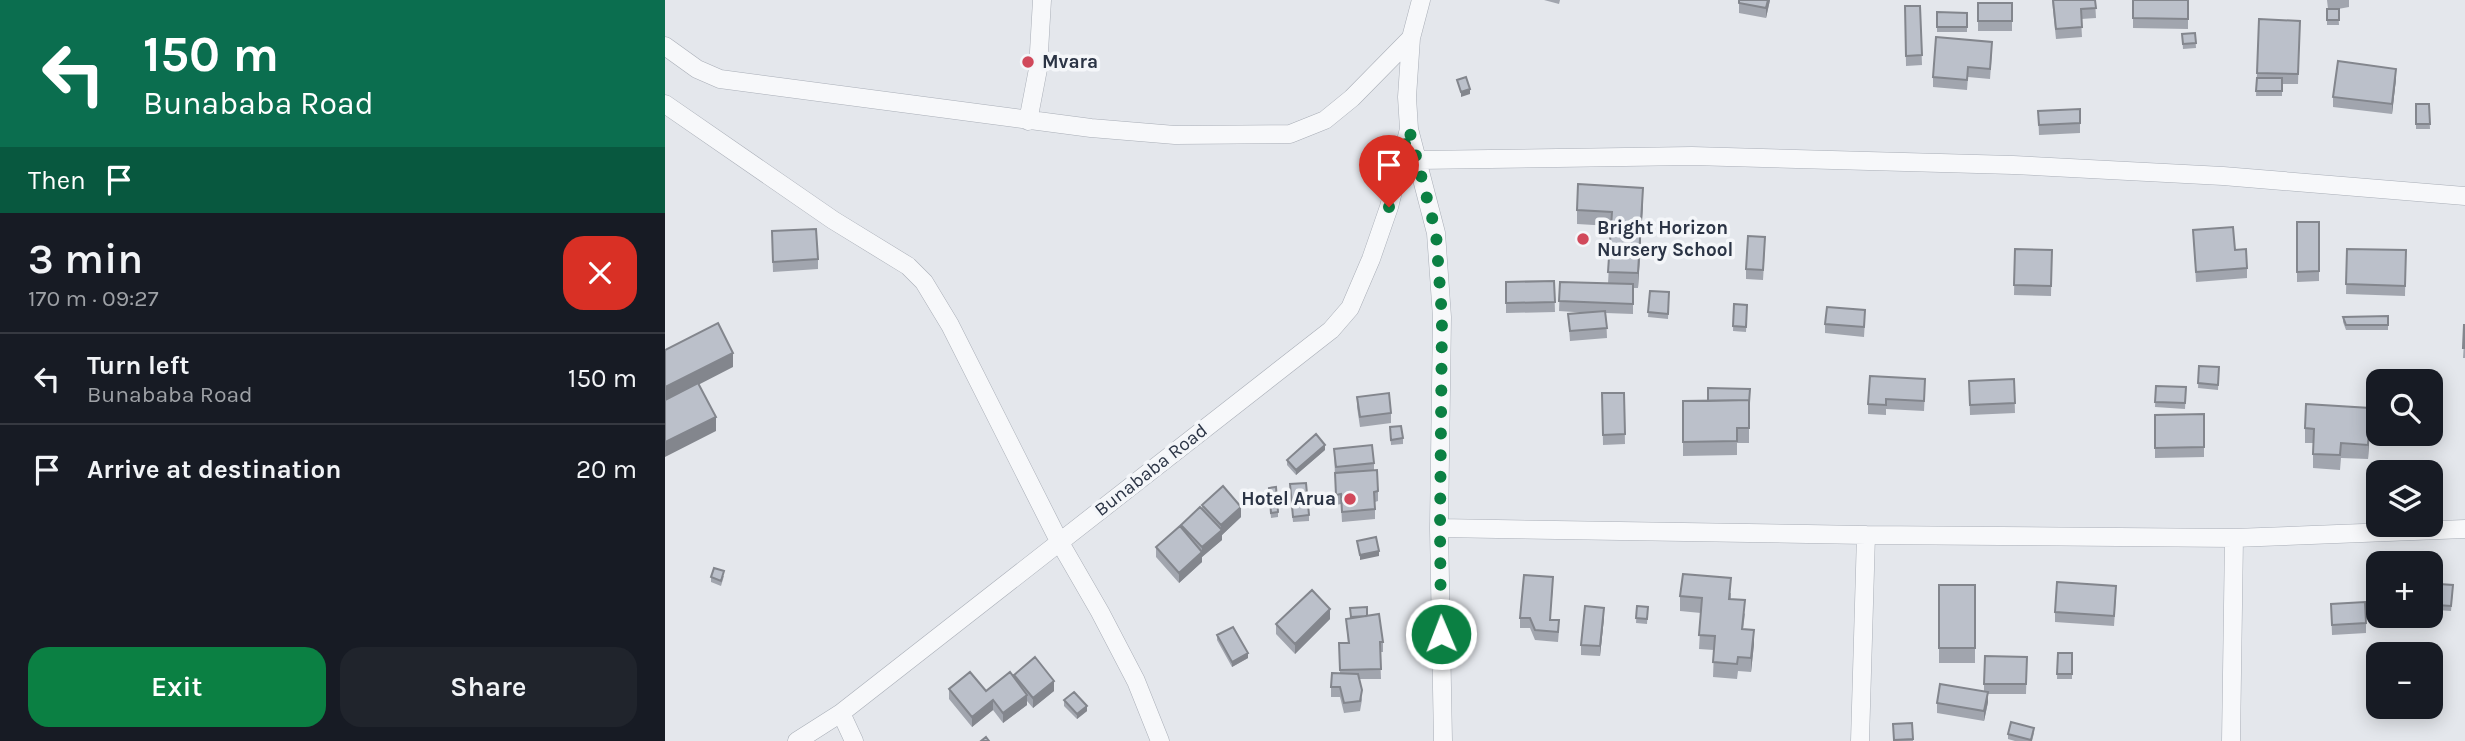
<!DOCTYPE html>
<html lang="en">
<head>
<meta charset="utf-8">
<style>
	body { margin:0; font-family:Karla,sans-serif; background:#20242c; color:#f1f3f6; height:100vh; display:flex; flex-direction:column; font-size:26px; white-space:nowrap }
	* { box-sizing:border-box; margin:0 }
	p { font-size:23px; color:#9ea1a6 }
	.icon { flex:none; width:38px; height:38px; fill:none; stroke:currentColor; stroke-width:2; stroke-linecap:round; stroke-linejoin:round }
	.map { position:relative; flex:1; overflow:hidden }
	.side { display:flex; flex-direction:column; background:#171b24; width:665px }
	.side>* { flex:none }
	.top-card { background:#0b6e4f; color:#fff; overflow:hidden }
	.tools { position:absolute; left:1701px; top:369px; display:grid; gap:14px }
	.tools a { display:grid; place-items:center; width:77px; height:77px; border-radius:14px; background:#171b24; box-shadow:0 4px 18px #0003; font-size:35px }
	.pin { position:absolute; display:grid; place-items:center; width:60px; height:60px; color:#fff; margin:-72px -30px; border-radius:50% 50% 50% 0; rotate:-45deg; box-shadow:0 0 7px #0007 }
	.pin .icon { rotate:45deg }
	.me { position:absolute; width:77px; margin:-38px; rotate:359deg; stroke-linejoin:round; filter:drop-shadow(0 0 5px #0008) }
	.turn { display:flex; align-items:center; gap:24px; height:147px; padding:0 28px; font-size:32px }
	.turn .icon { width:91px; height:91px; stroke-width:2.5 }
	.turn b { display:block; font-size:49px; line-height:60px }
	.then { display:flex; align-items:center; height:66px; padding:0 28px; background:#0003; gap:14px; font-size:26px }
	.round { display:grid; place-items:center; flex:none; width:74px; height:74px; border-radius:21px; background:#20242c }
	.overview { display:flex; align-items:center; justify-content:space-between; height:119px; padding:0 28px }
	h1 { font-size:42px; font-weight:600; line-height:52px }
	.button { display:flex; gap:14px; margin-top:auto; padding:14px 28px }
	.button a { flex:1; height:80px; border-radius:21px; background:#0b8043; color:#fff; font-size:28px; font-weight:600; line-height:80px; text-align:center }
	.button a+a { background:#20242c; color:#f1f3f6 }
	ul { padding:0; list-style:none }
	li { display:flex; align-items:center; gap:21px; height:91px; padding:0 28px; border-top:2px solid #363941 }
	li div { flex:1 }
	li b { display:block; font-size:26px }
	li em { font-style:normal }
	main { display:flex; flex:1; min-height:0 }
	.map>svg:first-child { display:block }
</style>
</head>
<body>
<main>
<section class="side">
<div class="top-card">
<div class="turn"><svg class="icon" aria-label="left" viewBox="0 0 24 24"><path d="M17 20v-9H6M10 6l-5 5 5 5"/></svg><div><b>150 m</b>Bunababa Road</div></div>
<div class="then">Then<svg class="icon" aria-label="arrive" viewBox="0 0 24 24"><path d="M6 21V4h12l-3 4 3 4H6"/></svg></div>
</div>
<div class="overview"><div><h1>3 min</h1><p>170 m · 09:27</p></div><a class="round" style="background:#d93025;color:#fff"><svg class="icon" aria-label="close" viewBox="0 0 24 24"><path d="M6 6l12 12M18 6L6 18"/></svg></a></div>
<ul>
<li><svg class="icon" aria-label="left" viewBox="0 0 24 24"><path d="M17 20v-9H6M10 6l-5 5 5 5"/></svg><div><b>Turn left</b><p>Bunababa Road</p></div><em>150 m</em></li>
<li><svg class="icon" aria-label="arrive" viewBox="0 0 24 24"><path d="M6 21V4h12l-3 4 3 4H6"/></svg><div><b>Arrive at destination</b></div><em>20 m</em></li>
</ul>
<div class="button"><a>Exit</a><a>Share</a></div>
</section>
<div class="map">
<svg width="1800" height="741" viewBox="0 0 1800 741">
	<rect width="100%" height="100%" fill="#e4e7ec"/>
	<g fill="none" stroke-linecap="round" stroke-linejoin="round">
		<defs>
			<path id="minor" d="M756,0l-10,38 -4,59 2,32 27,104 6,84 -3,211 4,213
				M0,46l32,23 23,10 371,49 84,7 115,-1 35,-14 27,-22 59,-60
				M0,104l168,116 75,46 16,16 26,43 109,216 41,71 36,69 24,60
				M363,121l10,-52 4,-69
				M753,160l274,-4 321,9 210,11 242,20
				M774,528l427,7 368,3 231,-9
				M176,713l13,28
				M132,741l44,-28 490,-383 19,-22 21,-49 18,-52 20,-78
				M1195,741l6,-206
				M1566,741l3,-203"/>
		</defs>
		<!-- minor casing -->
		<use href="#minor" stroke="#a9aeb7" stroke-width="19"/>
		<!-- minor -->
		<use href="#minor" stroke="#f7f8fa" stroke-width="18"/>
	</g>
	<!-- wall -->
	<path fill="#a1a5ae" d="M879,0h16l-1,4z
		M1074,0h31l-4,18 -27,-5z
		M1387,0h43l1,18 -15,1 1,18 -26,2z
		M1468,0h55v29l-55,-1z
		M1662,0h22v7l-11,2 1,16h-12v-16h1z
		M1313,3h34v28h-34z
		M1240,6h15l2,59 -16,1z
		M1272,12l30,1v19h-30z
		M1635,21l-2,63h-16v12h-26l1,-23z
		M1530,33l1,15 -13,1 -1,-15z
		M1327,52l-2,27 -22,-2 -1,13 -34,-3v-10z
		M1731,79l-4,35 -59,-7v-10z
		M1751,104h13l1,25h-14z
		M1415,109v24l-41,2 -1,-24z
		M978,202l-5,86h-5v26l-27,-1 1,25 -37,3 -2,-27 21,-1 -30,-2 1,-29 48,2 3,-58 -34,-2v-14z
		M1632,222h22v59l-22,1z
		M1528,230l42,20 12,18v10l-51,4z
		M107,241l46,18v10l-45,3z
		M1100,247l-2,33 -17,-1v-10z
		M1350,249l37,1 -1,46 -37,-1z
		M1682,249l59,1 -1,46 -59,-2z
		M889,281l1,31 -49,1v-31z
		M985,291l19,1 -1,27 -20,-2z
		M1069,304l13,1 -1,27 -13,-1z
		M1723,316v14h-42l-3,-8v-5z
		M1200,320l-1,17 -39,-4v-9z
		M1800,325v33h-2z
		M1534,366l20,1 -1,23 -20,-2z
		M1349,379l1,34 -45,2 -1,-34z
		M1491,386l30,1 -1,22 -30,-2z
		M1260,389l-1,22 -38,-2v6l-18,-1v-10z
		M937,393h22l1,51 -22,1z
		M692,397l34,16v10l-31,4 -3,-20z
		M1018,401l66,10v32h-12v12l-54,1z
		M1490,415l49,32v10l-49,1z
		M1705,423l-2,36 -27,-1 -1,12 -27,-2v-25h-8v-15z
		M725,427l13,11v6l-12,1z
		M669,449l40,14v7l4,21v10l-3,1v17l-33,3 -1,-18 -5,1z
		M660,450l-29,25 -9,-10v-5z
		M625,490l19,25v6l-16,1z
		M604,493l9,19v5l-7,1z
		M537,505l39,12 -19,18v5l-20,17v5l-23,21 -23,-26v-10l25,-19v-3l21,-16z
		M59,576l-3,10 -10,-4v-5z
		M1274,585h36v78h-36z
		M888,587l-3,33 9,10 -1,12 -23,-2 -5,-12h-10v-10z
		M1788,590l-2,21 -14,-1v-5z
		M1066,593v6l14,15 -2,15 11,15 -3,28 -13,-1 -1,8 -24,-2 1,-27 -15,-1 2,-36 -21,-2v-15z
		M1451,596l-2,30 -59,-4v-10z
		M1666,604l35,19v10l-34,2z
		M972,606l11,1 -1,17 -11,-1z
		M685,608l17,7 16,27v10h-3l1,27h-22l3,21 -2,11 -16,2 -4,-16h-9v-10l9,-14 -1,-30h9l-2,-24 4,-1z
		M939,618l-4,38 -19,-1v-10z
		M665,619l-35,35 -19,-20v-10z
		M552,635l31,23 -16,9 -15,-27z
		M1393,653h14v26h-15z
		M1362,657l-1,37h-38v8l-4,19 -47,-8v-10l47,-11v-8z
		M349,675l40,16 -21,17 -6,-7v4l-24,18 -10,-13 -21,17 -23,-28v-10l37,2 28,-13z
		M399,700l23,11 -10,8 -13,-13z
		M1247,723l1,18h-19l-1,-17z
		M1369,733l-2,8h-17l-7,-2v-5z"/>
	<!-- shaded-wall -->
	<path fill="#83868d" d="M1103,0h2l-4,18v-10z
		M1731,69v10l-4,35v-10z
		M805,89v5l-9,3v-5z
		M978,188v14l-5,86v-15z
		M68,353v14l-68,35v-15z
		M1705,408v15l-2,36v-14z
		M51,417v14l-51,26v-15z
		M660,445v5l-29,25v-5z
		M576,507v10l-19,18v5l-20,17v-10l19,-16v-6z
		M714,551v5l-19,4v-5z
		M537,552v10l-23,21v-10z
		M939,608v10l-4,38v-10z
		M665,609v10l-35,35v-10z
		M1089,630v14l-3,28v-14z
		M583,653v5l-16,9v-5z
		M389,681v10l-21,17v-10z
		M1323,692v10l-4,19v-10z
		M362,695v10l-24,18v-10z
		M328,700v10l-21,17v-10z
		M422,706v5l-10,8v-5z"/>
	<!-- building -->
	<path fill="#bbc0ca" stroke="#83868d" stroke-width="2" d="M1074,0h29l-2,8 -27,-5z
		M1388,0h42l1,8 -15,1 1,18 -26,2z
		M1468,0h55v19l-55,-1z
		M1313,3h34v18h-34z
		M1240,6h15l2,49 -16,1z
		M1662,9h12v11h-12z
		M1272,12l30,1v14h-30z
		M1594,19l41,2 -2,53 -41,-1z
		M1530,33l1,10 -13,1 -1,-10z
		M1271,37l56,5 -2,27 -22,-2 -1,13 -34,-3z
		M1673,61l58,8 -4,35 -59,-7z
		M801,77l4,12 -9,3 -4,-12z
		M1592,78h25v13h-26z
		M1751,104h13l1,20h-14z
		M1415,109v14l-41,2 -1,-14z
		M913,184l65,4 -5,85 -30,-1 4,-60 -35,-2z
		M1632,222h22v49l-22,1z
		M1568,227l2,23 11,-1 1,19 -51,4 -3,-42z
		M151,229l2,30 -45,3 -1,-31z
		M1083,236l17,1 -2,33 -17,-1z
		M1350,249l37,1 -1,36 -37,-1z
		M1682,249l59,1 -1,36 -59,-2z
		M889,281l1,21 -49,1v-21z
		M895,282l73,2v20l-74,-3z
		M985,291l19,1 -1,22 -20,-2z
		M1069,304l13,1 -1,22 -13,-1z
		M1162,307l38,3 -1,17 -39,-3z
		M940,311l2,17 -37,3 -2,-17z
		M1723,316v9h-42l-3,-8z
		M53,323l15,30 -68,34v-37z
		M1799,325h1v23h-2z
		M1534,366l20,1 -1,18 -20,-2z
		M1750,374l1,8h-17v-7z
		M1205,376l55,3 -1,22 -38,-2v6l-18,-1z
		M1349,379l1,24 -45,2 -1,-24z
		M33,383l18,34 -51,25v-42z
		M1491,386l30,1 -1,16 -30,-1z
		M1043,388l42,1 -1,14v-3l-41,1z
		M724,393l2,20 -31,4 -3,-20z
		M937,393h22l1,41 -22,1z
		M1084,400v28h-12v13l-54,1v-41z
		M1641,404l64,4 -2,37 -27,-2 -1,12 -27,-1 1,-25 -9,-1z
		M1539,414v33l-49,1v-33z
		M736,426l2,12 -12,2 -1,-13z
		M651,434l9,11 -29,25 -9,-10z
		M707,445l2,18 -38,4 -2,-18z
		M712,470l1,21 -4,1 1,17 -33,3 -1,-18 -5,1 -1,-22z
		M641,483l3,32 -16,2 -3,-33z
		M558,486l18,21 -20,18 -19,-20z
		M611,487l2,25 -7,1 -2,-25z
		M535,507l22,23 -20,17 -21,-22z
		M515,526l22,26 -23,21 -23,-26z
		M711,537l3,14 -19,4 -3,-14z
		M49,568l10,3 -3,10 -10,-4z
		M1018,574l48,4 -2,21 16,1 -3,29 12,1 -3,28 -13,-1 -1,7 -24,-2 2,-26 -16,-1 3,-37 -22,-2z
		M859,575l29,2 -3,43h9l-1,12 -23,-2 -5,-12h-10z
		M1392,582l59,4 -2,30 -59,-4z
		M1774,584l14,1 -2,21 -14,-1z
		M1274,585h36v63h-36z
		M647,590l18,19 -35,35 -19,-20z
		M1700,602l1,21 -34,2 -1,-21z
		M920,606l19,2 -4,38 -19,-1z
		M972,606l11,1 -1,12 -11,-1z
		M702,607v9l-16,1 -1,-9z
		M714,614l4,28h-3l1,27 -41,1 -1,-27h10l-3,-24z
		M568,627l15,26 -16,9 -15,-27z
		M1393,653h14v21h-15z
		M1320,656l42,1 -1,27h-42z
		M370,657l19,24 -21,17 -19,-23z
		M305,672l16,19 24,-19 17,23 -24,18 -10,-13 -21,17 -23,-28z
		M667,673l26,1 4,16 -2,11 -16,2 -4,-16h-9z
		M1275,684l48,8 -4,19 -47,-8z
		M409,692l13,14 -10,8 -13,-14z
		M1346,722l23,6 -3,12 -23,-6z
		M1247,723l1,16 -19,1 -1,-16z
		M321,737l3,4h-8z"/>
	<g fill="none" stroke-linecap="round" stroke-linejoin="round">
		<!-- route -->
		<path stroke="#0b8043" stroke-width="12" stroke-dasharray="0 21.6" d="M724,207l20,-78 27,104 6,84 -2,211 1,106"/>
	</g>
	<!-- markers -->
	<g fill="#d1495b" stroke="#f4f6f9" stroke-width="2.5">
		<circle cx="363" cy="62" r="7"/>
		<circle cx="918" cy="239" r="7"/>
		<circle cx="685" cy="499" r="7"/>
	</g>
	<g text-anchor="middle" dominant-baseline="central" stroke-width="7" stroke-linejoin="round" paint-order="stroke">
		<!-- poi labels -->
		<g font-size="19" font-weight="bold" fill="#2b3445" stroke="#f4f6f9" text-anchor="start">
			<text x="377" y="62">Mvara</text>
			<text x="932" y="228">Bright Horizon<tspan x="932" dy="22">Nursery School</tspan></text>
			<text x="671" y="499" text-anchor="end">Hotel Arua</text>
		</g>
		<!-- street labels -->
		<g font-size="19" fill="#2b3445" stroke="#f4f6f9">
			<text transform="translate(486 470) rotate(-38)">Bunababa Road</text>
		</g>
	</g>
</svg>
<div class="tools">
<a><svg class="icon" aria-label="search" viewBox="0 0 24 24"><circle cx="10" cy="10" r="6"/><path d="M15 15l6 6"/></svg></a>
<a><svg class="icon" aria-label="layers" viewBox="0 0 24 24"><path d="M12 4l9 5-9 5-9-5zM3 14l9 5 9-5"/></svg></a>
<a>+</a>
<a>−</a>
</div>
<div class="pin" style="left:724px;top:207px;background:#d93025"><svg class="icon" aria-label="arrive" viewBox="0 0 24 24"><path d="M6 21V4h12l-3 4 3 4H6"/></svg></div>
<svg class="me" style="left:776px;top:634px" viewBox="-20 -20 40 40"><circle r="17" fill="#0b8043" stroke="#fff" stroke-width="3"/><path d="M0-11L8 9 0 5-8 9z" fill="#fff"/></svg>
</div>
</main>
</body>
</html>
